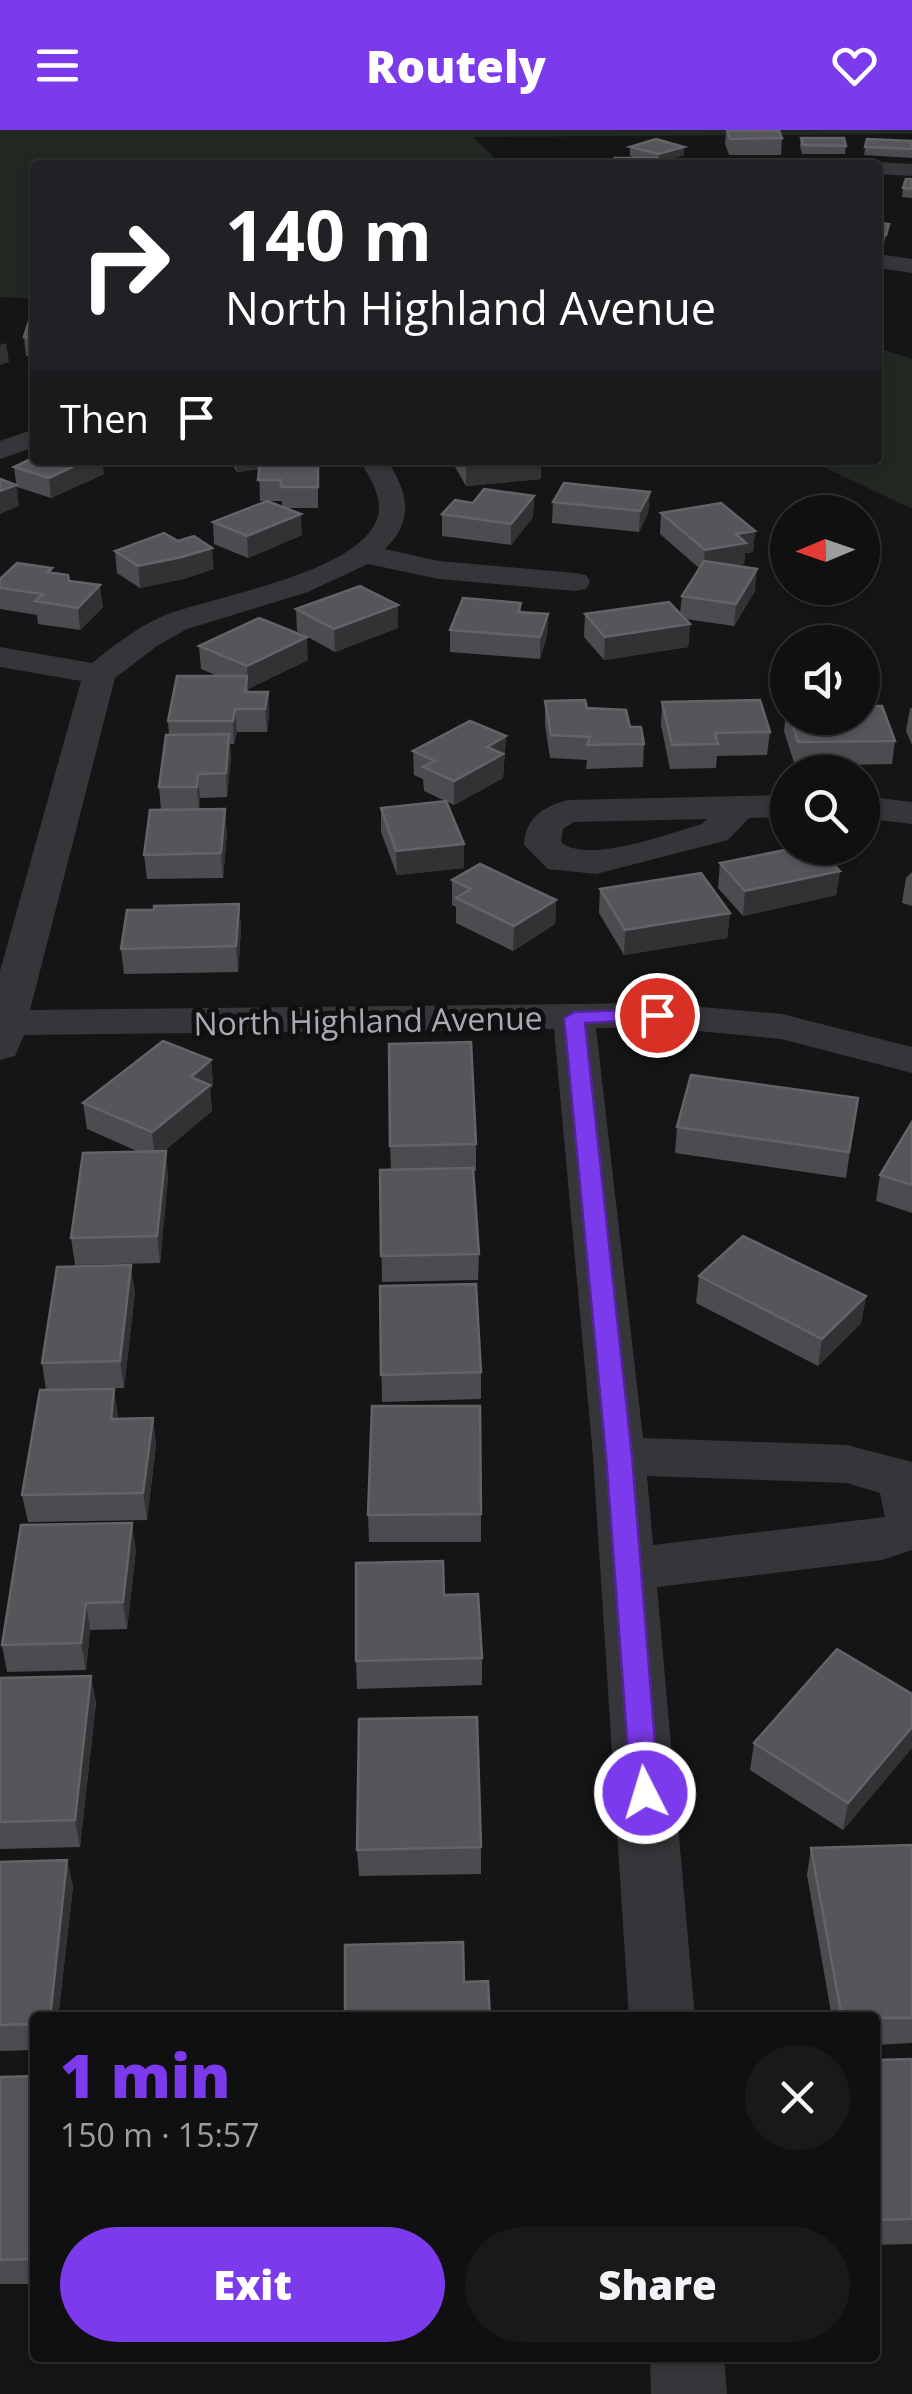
<!DOCTYPE html>
<html lang="en">
<head>
<meta charset="utf-8">
<style>
	body { margin:0; font-family:"Open Sans",sans-serif; background:#191919; color:#f1f3f6; height:100vh; display:flex; flex-direction:column; font-size:38px; white-space:nowrap }
	* { box-sizing:border-box; margin:0 }
	p { font-size:32px; color:#9c9d9f }
	.icon { flex:none; width:55px; height:55px; fill:none; stroke:currentColor; stroke-width:2; stroke-linecap:round; stroke-linejoin:round }
	.map { position:relative; flex:1; overflow:hidden }
	.side { position:absolute; left:30px; top:1882px; width:850px; height:350px; display:flex; flex-direction:column; background:#101010; border-radius:10px; box-shadow:0 2px 8px #0004,0 0 0 2px #303030 }
	.side>* { flex:none }
	.hud { position:absolute; left:30px; top:30px; width:852px; height:305px; border-radius:10px; box-shadow:0 2px 8px #0004,0 0 0 2px #303030; background:#202124; color:#fff; overflow:hidden }
	.needle { width:65px; rotate:268deg }
	.tools { position:absolute; left:770px; top:365px; display:grid; gap:20px }
	.tools a { display:grid; place-items:center; width:110px; height:110px; border-radius:50%; background:#101010; box-shadow:0 2px 8px #0004,0 0 0 2px #303030; font-size:50px }
	.pin { position:absolute; display:grid; place-items:center; width:85px; height:85px; color:#fff; margin:-42px; border:5px solid #fff; border-radius:50%; box-shadow:0 2px 10px #0007 }
	.me { position:absolute; width:110px; margin:-55px; rotate:355deg; stroke-linejoin:round; filter:drop-shadow(0 0 8px #0008) }
	.turn { display:flex; align-items:center; gap:35px; height:210px; padding:0 30px; font-size:45px }
	.turn .icon { width:130px; height:130px; stroke-width:2.5 }
	.turn b { display:block; font-size:70px; line-height:85px }
	.then { display:flex; align-items:center; height:95px; padding:0 30px; background:#0003; gap:20px; font-size:38px }
	.round { display:grid; place-items:center; flex:none; width:105px; height:105px; border-radius:52px; background:#191919 }
	.summary { display:flex; align-items:center; justify-content:space-between; height:170px; padding:0 30px }
	h1 { font-size:60px; font-weight:800; line-height:75px; color:#7c3aed }
	.primary-button { display:flex; gap:20px; margin-top:auto; padding:20px 30px }
	.primary-button a { flex:1; height:115px; border-radius:60px; background:#7c3aed; color:#fff; font-size:40px; font-weight:800; line-height:115px; text-align:center }
	.primary-button a+a { background:#191919; color:#f1f3f6 }
	header { display:flex; justify-content:space-between; align-items:center; height:130px; padding:0 30px; background:#7c3aed; color:#fff; font-size:45px; font-weight:800 }
	.map>svg:first-child { display:block }
</style>
</head>
<body>
<header><svg class="icon" aria-label="menu" viewBox="0 0 24 24"><path d="M4 6h16M4 12h16M4 18h16"/></svg>Routely<svg class="icon" aria-label="heart" viewBox="0 0 24 24"><path d="M12 20l-8-8c-3-5 5-10 8-4 3-6 11-1 8 4z"/></svg></header>
<div class="map">
<svg width="912" height="2264" viewBox="0 0 912 2264">
	<rect width="100%" height="100%" fill="#151516"/>
	<!-- green -->
	<path fill="#212822" d="M0,0h912v4l-439,3 29,28h-467v134l-35,-2z
		M878,218l34,11v150l-103,-49h69z"/>
	<g fill="none" stroke-linecap="round" stroke-linejoin="round">
		<!-- minor -->
		<path fill="#36363a" fill-rule="evenodd" d="M878,32l34,2v12l-34,-2v-9h-8z
			M878,124l34,5v14l-34,-5z
			M35,299v18l-35,12v-18z
			M359,330h28c21,32 28,60 -2,89l54,12 136,12 11,2 4,7 -4,7 -11,2 -136,-12 -71,-15 -60,28 -121,37 -30,17 -42,32 -85,332 627,-7 125,11 130,33v26l-131,-34 -124,-12 -61,1 47,410 204,7 65,17v88l-30,10 -225,27 38,431h-66l-36,-562 -39,-427 -530,6 -9,21 -15,4v-89l81,-290 -81,-14v-20l92,16c23,-18 45,-36 71,-47 48,-20 210,-44 216,-106 1,-18 -11,-36 -20,-50zM647,1346l200,7 33,10 5,24 -232,28z
			M788,665v22l-39,1 -21,22 -132,34 -48,-5 -24,-24c1,-27 20,-39 44,-45zM707,689l-5,5c-33,9 -114,41 -141,18l2,-13 11,-7z
			M862,666l50,6v22l-50,-6z
			M650,2228h74l3,36h-76z"/>
	</g>
	<!-- wall -->
	<path fill="#4b4c50" fill-rule="evenodd" d="M726,0h35l21,8 -1,17h-52l-4,-11z
		M801,8l45,8 -1,8h-43l-2,-8z
		M867,9l45,2v17l-48,-3z
		M630,17h54v8l-25,8 1,2h-45v-7h24l-9,-2z
		M912,49v19l-10,-1 1,-9z
		M878,93l11,1 -5,20 -6,-1z
		M35,188v38h-9l-2,-19z
		M229,330h89v48h-32l16,27 -54,23 -34,-14 -1,-22 54,-21h-7l-1,-32 -22,3zM268,371h14v5z
		M451,330h90v19l-75,7z
		M14,337l90,7 -53,24 -34,-11 2,19z
		M650,362l-2,21 -9,19 -87,-9 1,-21z
		M534,366l-1,21 -22,28 -69,-9v-22l31,-11z
		M661,383l94,18 -2,21 -8,1 -1,11 -9,2 20,25 -21,35 -49,-7 5,5 -2,23 -84,13 -20,-23 1,-23h95l2,-18 17,-28 -39,-34z
		M115,421l99,18 -31,10 -43,9 -23,-15z
		M52,438v4l17,9 34,26 -23,23 -42,-6 -1,-9 -37,-6v-30z
		M521,473v9l27,2 -1,22 -7,23 -90,-7v-22z
		M398,475v23l-63,24 -38,-21 -1,-22z
		M199,516l109,14 -60,29v3h20l1,23 -2,17h-30l-3,12h-4l1,13 -4,40 -27,1 -1,11 28,24 -4,45 -76,1 -3,-24 17,-45 -2,-23 10,-52 -1,-14 49,-45 -16,-7z
		M545,571l42,7 43,19 14,17 -1,23 -57,2 1,-9 -37,-2 -5,-33z
		M662,572l108,30 -3,23 -50,1 -1,12 -46,1 -9,-44z
		M787,577l1,11h74l33,23 -3,23 -97,2 -11,-35z
		M910,578h2v37l-6,-14z
		M506,606l-3,42 -49,27 -8,-4 18,67 -67,7 -16,-43v-24l64,-7 -21,-10 -1,-12 -9,-4 -1,-24z
		M720,733l120,8 -4,24 -93,21 -25,-28z
		M912,742v34l-10,-3 4,-25z
		M452,750l104,20 -1,24 -42,27 -57,-28v-16l-4,-2z
		M600,759l130,24 -3,25 -103,17 -25,-42z
		M239,774l2,25 -3,43 -114,2 -3,-25 33,-39z
		M211,930l2,26 -3,3 2,22 -48,40 4,26 -8,86 -85,2 -4,-27 68,-86 -52,-23 -4,-26z
		M858,968l-12,80 -171,-25 2,-26z
		M912,992v91l-36,-12 4,-26z
		M476,1014v27h-3l6,83 -1,26 -96,2 -2,-112h11l-1,-24z
		M699,1146l167,20 -5,27 -43,43 -122,-63z
		M380,1156l101,86v27l-99,3z
		M135,1162l-11,96 -78,2 -4,-27z
		M114,1259l4,30 35,-1 3,27 -9,75 -119,2 -6,-27z
		M481,1384v28h-112l-1,-27z
		M136,1420l-9,79 -37,1 -4,40 -79,2 -5,-27z
		M444,1465l38,63v27l-125,4 -1,-28z
		M91,1546l5,27 -16,144 -80,2v-171z
		M912,1564v54l-69,82 -93,-60 4,-27z
		M912,1715v198l-37,2v-27h-43l-25,-143 4,-27z
		M481,1717v27l-122,2 -2,-26z
		M67,1730l6,27 -15,131h-23v32l-35,1v-189z
		M912,1929v185l-37,1v-185z
		M35,1946l-1,208h-34v-207z"/>
	<!-- shaded-wall -->
	<path fill="#313234" d="M684,17v8l-26,8v-9z
		M6,213l3,19 -9,3v-20z
		M87,330h15l2,14 -53,24 -2,-20z
		M112,330h29l-29,5z
		M236,330h60v4l-59,8z
		M520,330h21v19l-75,7v-21z
		M16,355l3,21 -19,8v-23z
		M650,362l-2,21 -9,19 1,-21z
		M534,366l-1,21 -22,28v-21z
		M301,384l1,21 -54,23 -1,-22z
		M755,401l-2,21 -8,1 -1,11 -41,8 2,-22 31,-16z
		M212,418l2,21 -31,10 -43,9 -2,-22z
		M757,439l-2,22 -21,35 2,-22z
		M100,455l3,22 -23,23 -2,-22z
		M398,475v23l-63,24 -1,-23z
		M548,484l-1,22 -7,23v-22z
		M690,494l-2,23 -84,13 1,-23z
		M307,507l1,23 -60,29 -1,-23z
		M268,562l1,23 -2,17 -2,-23z
		M235,579l2,23 -3,12 -1,-23z
		M229,604l2,23 -4,40 -1,-24z
		M506,606l-3,42 -49,27v-24l33,-34z
		M198,644l2,24 -1,13 -2,-24z
		M225,679l2,24 -4,45 -2,-25z
		M464,714v24l-67,7 -1,-24z
		M840,741l-4,24 -93,21 2,-25z
		M556,770l-1,24 -42,27 1,-25z
		M239,774l2,25 -3,43 -2,-26z
		M730,783l-3,25 -103,17 1,-25z
		M211,930l2,26 -3,3 2,22 -57,47 -3,-26 39,-55z
		M166,1021l2,26 -8,86 -3,-27z
		M131,1135l4,27 -11,96 -4,-27z
		M866,1166l-5,27 -43,43 4,-27z
		M114,1259l4,27 -3,30 -4,-27z
		M153,1288l3,27 -9,75 -4,-27z
		M132,1393l4,27 -9,79 -4,-27z
		M86,1473l4,27 -4,40 -5,-27z
		M91,1546l5,27 -16,144 -5,-27z
		M912,1597v21l-69,82 5,-27z
		M67,1730l6,27 -15,131h-8z
		M35,2069v78l-1,7 -6,-25z"/>
	<!-- building -->
	<path fill="#55565a" stroke="#626468" stroke-width="2.5" d="M727,0l52,1 3,7 -52,1z
		M801,8h43l2,8 -43,-1z
		M656,9l28,8 -26,7 -28,-7z
		M867,9l45,2v8l-47,-2z
		M615,28h43l2,6 -43,1z
		M906,49h6v10l-9,-1z
		M878,93l11,1 -3,11 -8,-1z
		M30,188h5v19h-11z
		M35,327v3h52l-38,18 -35,-11z
		M260,330h58v27h-37v-7h-23z
		M463,330h57l-54,5z
		M0,349l16,6 -16,6z
		M564,353l86,9 -10,19 -87,-9z
		M484,359l50,7 -23,28 -69,-10 13,-14 18,3z
		M267,371l34,13 -54,22 -34,-14z
		M721,373l34,28 -19,3 10,9 -41,7 -44,-37z
		M164,403l14,8 16,-5 18,12 -30,9 -44,9 -23,-15z
		M704,431l53,8 -21,35 -54,-8z
		M17,433l35,5 -5,4 21,3 1,6 31,4 -22,23 -43,-7 8,-7 -43,-6v-9z
		M360,456l38,19 -64,24 -38,-20z
		M463,468l58,5 -3,9 30,2 -8,23 -90,-7z
		M669,472l21,22 -85,13 -20,-23z
		M259,488l48,19 -60,29 -48,-20z
		M177,546h70l-2,16h23l-3,17h-30l-2,12h-65z
		M585,570l2,8 39,2 4,17h11l3,17 -57,1 3,-8 -39,-2 -6,-34z
		M760,570l10,32 -55,1 3,11 -46,1 -10,-43z
		M862,576h20l13,35 -97,1 -8,-24h72z
		M470,591l36,15 -19,11 16,7 -49,27 -31,-14 12,-6 -22,-10z
		M229,604l-3,39 -28,1 -1,13h-38l7,-52z
		M446,671l18,43 -68,7 -15,-43z
		M225,679l-4,44 -77,2 6,-45z
		M795,718h21l24,23 -95,20 -25,-28z
		M480,734l76,36 -42,26 -58,-28 15,-9 -19,-9z
		M701,743l29,40 -105,17 -25,-41z
		M239,774l-3,42 -115,3 6,-39h27v-4z
		M163,911l48,19 -20,17 19,8 -58,47 -69,-29z
		M471,912l5,102 -86,2 -1,-102z
		M691,945l167,23 -9,54 -172,-25z
		M912,992v63l-32,-10z
		M166,1021l-9,85 -86,2 12,-85z
		M473,1038l6,86 -98,2 -1,-86z
		M743,1106l123,60 -44,43 -123,-63z
		M131,1135l-11,96 -78,2 15,-96z
		M476,1154l5,88 -100,3 -1,-89z
		M114,1259l-3,30 42,-1 -10,75 -121,2 18,-105z
		M372,1276h108l1,108 -113,1z
		M132,1393l-9,79 -37,1 -5,40 -79,2 19,-120z
		M443,1431l1,34 34,-1 4,64 -126,3v-98z
		M837,1519l75,45v33l-64,76 -94,-60z
		M91,1546l-16,144 -75,2v-144z
		M477,1587l4,130 -124,3 2,-131z
		M912,1715v173h-70l-31,-170z
		M67,1730l-17,158h-15v6l-35,1v-163z
		M463,1812l1,40 24,-1 2,37h-145v-73z
		M912,1929v160l-35,1 -2,-8v-152z
		M35,1946v123l-7,60 -28,1v-183z"/>
	<!-- route -->
	<path fill="#7c3aed" stroke="#51269a" stroke-width="2.5" d="M657,879l10,6 -3,4 -79,4 47,433 27,337 -4,9 -10,3 -10,-3 -4,-9 -25,-337 -42,-438 10,-6z"/>
	<g text-anchor="middle" dominant-baseline="central" stroke-width="10" stroke-linejoin="round" paint-order="stroke">
		<!-- street labels -->
		<g font-size="32" fill="#a8abb4" stroke="#101011">
			<text transform="translate(368 890) rotate(-1)">North Highland Avenue</text>
		</g>
	</g>
</svg>
<div class="tools">
<a><svg class="needle" viewBox="-14 -14 28 28"><path d="M0-13l5 13h-10z" fill="#e53935"/><path d="M0 13l5-13h-10z" fill="#9c9d9f"/></svg></a>
<a><svg class="icon" aria-label="sound" viewBox="0 0 24 24"><path d="M4 9h4l5-4v14l-5-4H4zM17 9q2 3 0 6"/></svg></a>
<a><svg class="icon" aria-label="search" viewBox="0 0 24 24"><circle cx="10" cy="10" r="6"/><path d="M15 15l6 6"/></svg></a>
</div>
<div class="pin" style="left:657px;top:885px;background:#d93025"><svg class="icon" aria-label="arrive" viewBox="0 0 24 24"><path d="M6 21V4h12l-3 4 3 4H6"/></svg></div>
<svg class="me" style="left:645px;top:1663px" viewBox="-20 -20 40 40"><circle r="17" fill="#7c3aed" stroke="#fff" stroke-width="3"/><path d="M0-11L8 9 0 5-8 9z" fill="#fff"/></svg>
<div class="hud">
<div class="turn"><svg class="icon" aria-label="right" viewBox="0 0 24 24"><path d="M7 20v-9h11M14 6l5 5-5 5"/></svg><div><b>140 m</b>North Highland Avenue</div></div>
<div class="then">Then<svg class="icon" aria-label="arrive" viewBox="0 0 24 24"><path d="M6 21V4h12l-3 4 3 4H6"/></svg></div>
</div>
<section class="side">
<div class="summary"><div><h1>1 min</h1><p>150 m · 15:57</p></div><a class="round"><svg class="icon" aria-label="close" viewBox="0 0 24 24"><path d="M6 6l12 12M18 6L6 18"/></svg></a></div>
<div class="primary-button"><a>Exit</a><a>Share</a></div>
</section>
</div>
</body>
</html>
